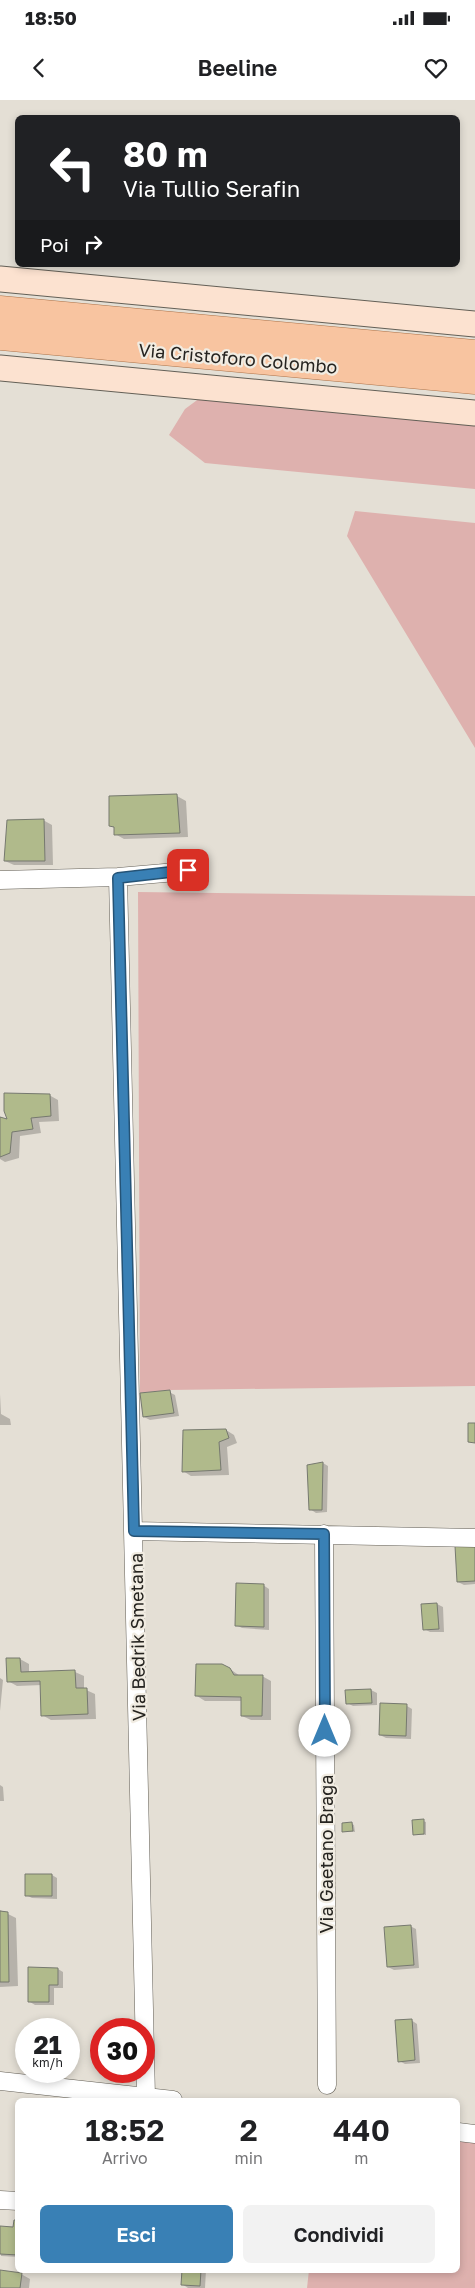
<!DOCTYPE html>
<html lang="it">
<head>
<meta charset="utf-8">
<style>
	body { margin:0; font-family:"Golos Text",sans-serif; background:#f2f2f2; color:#202124; height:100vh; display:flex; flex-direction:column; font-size:19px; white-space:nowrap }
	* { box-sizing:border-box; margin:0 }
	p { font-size:16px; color:#757577 }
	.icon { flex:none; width:28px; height:28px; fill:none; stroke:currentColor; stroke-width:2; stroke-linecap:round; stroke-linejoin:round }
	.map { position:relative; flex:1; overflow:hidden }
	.details { position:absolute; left:15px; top:1998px; width:445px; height:175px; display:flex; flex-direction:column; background:#fff; border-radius:8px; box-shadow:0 2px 8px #0003 }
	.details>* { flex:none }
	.guide { position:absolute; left:15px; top:15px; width:445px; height:152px; border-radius:8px; box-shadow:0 2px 8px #0003; background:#202124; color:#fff; overflow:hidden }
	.speed { position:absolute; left:15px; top:1918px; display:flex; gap:10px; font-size:25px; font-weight:700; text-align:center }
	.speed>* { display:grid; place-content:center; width:65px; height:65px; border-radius:50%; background:#fff; box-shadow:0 2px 8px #0003; line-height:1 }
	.speed small { font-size:12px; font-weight:400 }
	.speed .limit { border:8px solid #d22; background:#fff; color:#111 }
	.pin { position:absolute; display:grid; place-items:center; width:42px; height:42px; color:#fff; margin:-21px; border-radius:10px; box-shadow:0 2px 8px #0006 }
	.me { position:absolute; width:55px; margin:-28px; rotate:0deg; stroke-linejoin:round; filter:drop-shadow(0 0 4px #0008) }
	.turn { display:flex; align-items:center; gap:18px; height:105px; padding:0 25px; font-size:22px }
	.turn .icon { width:65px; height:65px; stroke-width:2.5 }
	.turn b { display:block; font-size:35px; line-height:42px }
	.then { display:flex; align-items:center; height:48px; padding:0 25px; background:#0003; gap:10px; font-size:19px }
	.eta { display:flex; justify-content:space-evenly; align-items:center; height:85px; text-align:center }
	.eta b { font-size:30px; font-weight:600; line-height:35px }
	.cta { display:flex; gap:10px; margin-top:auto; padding:10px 25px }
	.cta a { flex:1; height:58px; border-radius:8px; background:#3980b5; color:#fff; font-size:20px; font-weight:600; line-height:58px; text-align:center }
	.cta a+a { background:#f2f2f2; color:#202124 }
	.status { display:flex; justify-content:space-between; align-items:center; height:35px; padding:0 25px; background:#fff; direction:ltr }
	.status svg { height:14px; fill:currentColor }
	header { display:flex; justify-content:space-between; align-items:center; height:65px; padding:0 25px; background:#fff; font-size:22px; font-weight:600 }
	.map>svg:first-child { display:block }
</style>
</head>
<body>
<div class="status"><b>18:50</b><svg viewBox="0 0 49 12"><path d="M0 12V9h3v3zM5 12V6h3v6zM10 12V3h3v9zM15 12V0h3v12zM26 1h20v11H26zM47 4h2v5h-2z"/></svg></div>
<header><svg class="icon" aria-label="back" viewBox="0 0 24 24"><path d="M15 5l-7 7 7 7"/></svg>Beeline<svg class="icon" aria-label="heart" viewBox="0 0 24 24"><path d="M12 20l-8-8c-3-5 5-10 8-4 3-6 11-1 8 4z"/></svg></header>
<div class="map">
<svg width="475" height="2188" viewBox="0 0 475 2188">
	<rect width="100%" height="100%" fill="#e4dfd5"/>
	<!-- green -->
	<path fill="#deb1ae" d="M204,295l271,26v68l-270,-26 -36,-28 16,-26z
		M355,411l120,12v225l-128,-212z
		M138,792l337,4v490l-305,4 -30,3z
		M458,2032l17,2v154h-168l2,-18h149z"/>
	<!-- shadow -->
	<path fill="#0003" d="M177,696l9,5 2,36 -64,2 -9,-5v-6l-5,-3v-28z
		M43,720l9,5 1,40h-39l-9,-4z
		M49,995l9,5 1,21 -20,1 2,11 -21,3 -1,22 -14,4 -5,-3v-40l10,2z
		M169,1292l6,3 4,21 -29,4 -6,-3z
		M0,1294l1,20 9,5 1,6h-11v33z
		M226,1330l8,5 3,8 -10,4 2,28 -38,1 -8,-5z
		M323,1363l5,3 -1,46 -11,1 -6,-4z
		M475,1446v38l-11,1 -6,-3z
		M263,1485l6,4v41l-27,-2 -6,-3z
		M437,1504l6,3 1,25h-14l-6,-3z
		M7,1559h13l9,5v9l46,-1 9,4v13l11,5 1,25 -45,1 -9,-5v-30l-25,1 -9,-5z
		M230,1569l10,7h22l9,5v39h-20l-9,-4v-15h-37l-8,-5z
		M0,1578l3,2 -3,31z
		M371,1590l6,3v12l-24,1 -6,-3z
		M407,1606l5,3 -1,30 -25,-1 -6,-3z
		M0,1685l3,2 1,14h-4z
		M423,1721l3,1v13l-12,-1z
		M352,1724l2,1 1,7 -11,-1z
		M52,1775l5,3v21l-25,-1 -6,-3z
		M0,1810l16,8 2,68 -18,1z
		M410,1826l6,3 3,39 -25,2 -6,-3z
		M58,1869l5,3v16h-9v17h-19l-5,-3z
		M411,1920l6,4 3,39 -15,1 -6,-3z
		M18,2121v36l-17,-1 -1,-29 15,1z
		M183,2170h23l-1,18h-17l-6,-4z
		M0,2171l21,3 9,5 -1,9h-29z"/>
	<!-- building -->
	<path fill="#b0ba8b" stroke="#76796f" d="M177,694l3,39 -66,2v-8l-5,-1v-30z
		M44,719l1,42h-41l3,-41z
		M4,993l46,1 1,22 -20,2 2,11 -21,3 -2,21 -10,4v-40l7,2 -3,-8z
		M170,1290l4,23 -31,4 -3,-24z
		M468,1323h7v20l-7,-1z
		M226,1329l3,9 -10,4 2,28 -39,2 1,-42z
		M323,1362l-1,48h-13l-2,-45z
		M475,1445v36l-18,1 -2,-36z
		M236,1483l28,1v43l-29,-1z
		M437,1503l2,26 -16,1 -2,-26z
		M6,1558h14l1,14 54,-2 1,18h11l1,26 -47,2 -1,-35 -33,1z
		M196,1564h26l8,4 4,7h29l-1,41h-21v-19l-46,-1z
		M371,1589l1,14 -26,1 -1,-14z
		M380,1603l27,1 -1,32 -27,-1z
		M424,1719v15l-11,1 -1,-15z
		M352,1722l1,9 -11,1v-9z
		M25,1774h27v22h-27z
		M0,1811l8,1 1,70h-9z
		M411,1825l3,40 -27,2 -3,-40z
		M28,1867l30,1v17h-9v17h-21z
		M412,1919l3,41 -17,2 -3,-42z
		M14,2120h4v35l-18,-1v-28l13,1z
		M0,2170l22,3 -2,15h-20z
		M182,2170h19l-1,16 -19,-1z"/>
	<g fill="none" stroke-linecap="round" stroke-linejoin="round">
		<defs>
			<path id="street" d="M118,777l28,1220
				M0,780l118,-3 70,-6
				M134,1431l341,7
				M324,1434l3,551
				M0,1981l173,19
				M458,2032l17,2
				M0,2100l18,1"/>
			<path id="secondary" d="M0,179l475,45
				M0,268l475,45"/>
			<path id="primary" d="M0,210l475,44
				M0,236l475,44"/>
		</defs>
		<!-- street casing -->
		<use href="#street" stroke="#635f56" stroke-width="19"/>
		<!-- secondary casing -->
		<use href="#secondary" stroke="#635f56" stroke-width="27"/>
		<!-- primary casing -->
		<use href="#primary" stroke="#ac734a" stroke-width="29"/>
		<!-- street -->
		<use href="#street" stroke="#fff" stroke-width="18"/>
		<!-- secondary -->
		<use href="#secondary" stroke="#fce2d0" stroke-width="25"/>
		<!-- primary -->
		<use href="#primary" stroke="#f8c4a0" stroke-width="28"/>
	</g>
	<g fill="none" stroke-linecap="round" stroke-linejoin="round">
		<defs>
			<path id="route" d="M188,770l-70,8 16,653 190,3 1,197"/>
		</defs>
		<!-- route casing -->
		<use href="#route" stroke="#255376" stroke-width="12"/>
		<!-- route -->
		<use href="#route" stroke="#3980b5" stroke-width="9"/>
	</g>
	<g text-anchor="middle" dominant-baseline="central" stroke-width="4.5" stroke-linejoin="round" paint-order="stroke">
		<!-- street labels -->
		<g font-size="18" fill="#262420" stroke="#f1ece2">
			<text transform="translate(238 258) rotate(5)">Via Cristoforo Colombo</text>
			<text transform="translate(137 1537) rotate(-91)">Via Bedrik Smetana</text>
			<text transform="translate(326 1754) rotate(-90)">Via Gaetano Braga</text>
		</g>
	</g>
</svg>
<div class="speed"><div>21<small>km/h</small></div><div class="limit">30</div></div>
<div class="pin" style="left:188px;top:770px;background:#d93025"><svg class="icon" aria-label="arrive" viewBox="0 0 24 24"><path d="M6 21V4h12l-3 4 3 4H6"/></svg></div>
<svg class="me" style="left:325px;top:1631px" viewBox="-20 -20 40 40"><circle r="19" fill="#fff"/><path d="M0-13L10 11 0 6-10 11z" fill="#3980b5"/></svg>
<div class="guide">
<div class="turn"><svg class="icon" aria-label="left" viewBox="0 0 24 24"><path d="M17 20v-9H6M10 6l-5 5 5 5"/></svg><div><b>80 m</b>Via Tullio Serafin</div></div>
<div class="then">Poi<svg class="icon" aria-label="right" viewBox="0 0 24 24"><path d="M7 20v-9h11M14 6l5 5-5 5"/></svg></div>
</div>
<section class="details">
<div class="eta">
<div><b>18:52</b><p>Arrivo</p></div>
<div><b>2</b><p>min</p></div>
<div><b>440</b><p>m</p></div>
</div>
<div class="cta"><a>Esci</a><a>Condividi</a></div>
</section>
</div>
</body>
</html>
